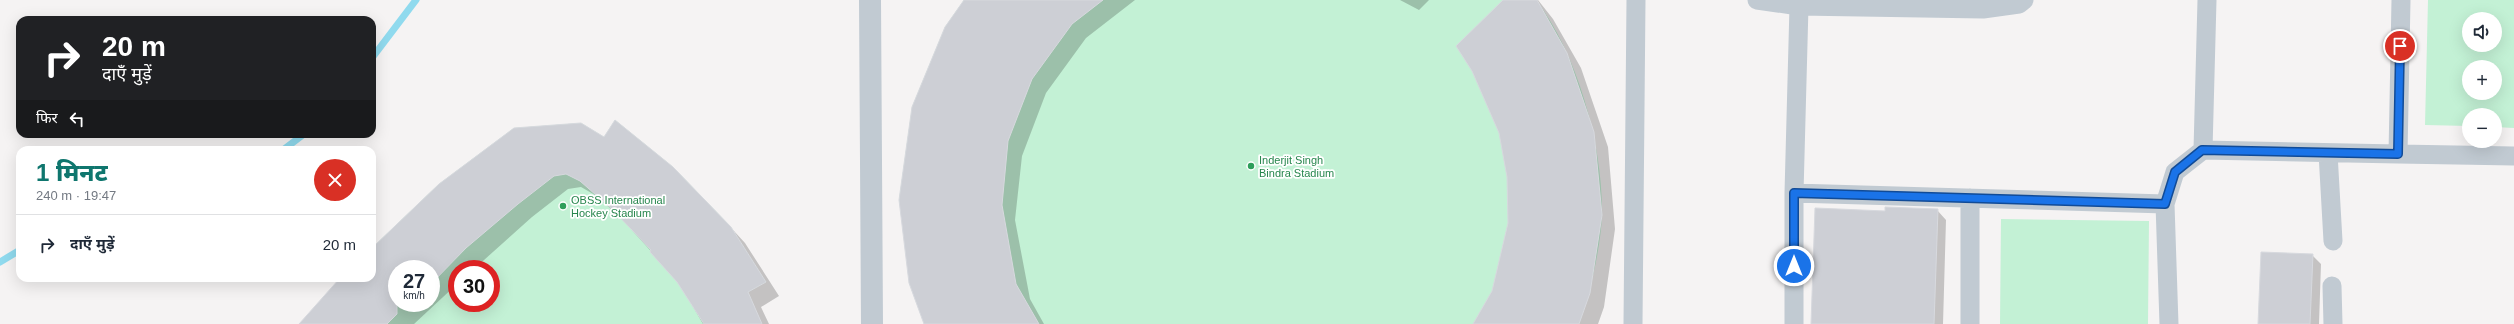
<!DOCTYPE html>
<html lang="hi">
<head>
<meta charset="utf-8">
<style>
	body { margin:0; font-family:Helvetica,"Noto Sans Devanagari",sans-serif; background:#f6f6f7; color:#1f2937; height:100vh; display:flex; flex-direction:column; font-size:15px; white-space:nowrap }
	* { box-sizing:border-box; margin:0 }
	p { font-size:13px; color:#747a83 }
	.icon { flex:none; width:22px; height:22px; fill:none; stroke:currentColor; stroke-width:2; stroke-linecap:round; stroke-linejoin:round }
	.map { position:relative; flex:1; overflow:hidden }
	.details { position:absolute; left:16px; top:146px; width:360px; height:136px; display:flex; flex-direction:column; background:#fff; border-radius:12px; box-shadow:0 4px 16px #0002 }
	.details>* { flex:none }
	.hud { position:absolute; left:16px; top:16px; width:360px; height:122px; border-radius:12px; box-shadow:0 4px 16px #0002; background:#202124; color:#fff; overflow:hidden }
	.controls { position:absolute; left:2462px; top:12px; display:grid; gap:8px }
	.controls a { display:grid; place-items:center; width:40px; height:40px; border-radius:50%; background:#fff; box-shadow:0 4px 16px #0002; font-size:20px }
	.speed { position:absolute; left:388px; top:260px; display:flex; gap:8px; font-size:20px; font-weight:700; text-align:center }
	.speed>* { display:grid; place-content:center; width:52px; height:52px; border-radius:50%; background:#fff; box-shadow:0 4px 16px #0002; line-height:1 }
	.speed small { font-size:10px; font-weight:400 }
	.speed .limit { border:6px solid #d22; background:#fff; color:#111 }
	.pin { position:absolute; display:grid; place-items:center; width:34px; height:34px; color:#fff; margin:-17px; border:2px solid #fff; border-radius:50%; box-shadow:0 1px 4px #0007 }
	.me { position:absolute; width:44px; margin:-22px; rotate:0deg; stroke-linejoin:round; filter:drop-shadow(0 0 3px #0008) }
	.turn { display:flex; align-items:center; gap:14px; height:84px; padding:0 20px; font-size:18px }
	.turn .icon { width:52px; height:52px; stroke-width:2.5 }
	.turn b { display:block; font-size:28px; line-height:34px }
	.then { display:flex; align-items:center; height:38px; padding:0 20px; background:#0003; gap:8px; font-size:15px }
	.round { display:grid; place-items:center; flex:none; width:42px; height:42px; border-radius:21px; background:#f6f6f7 }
	.overview { display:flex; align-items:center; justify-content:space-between; height:68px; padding:0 20px }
	h1 { font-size:24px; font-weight:800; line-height:30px; color:#0f766e }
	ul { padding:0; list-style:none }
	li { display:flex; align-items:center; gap:12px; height:60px; padding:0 20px; border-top:1px solid #e0e1e3 }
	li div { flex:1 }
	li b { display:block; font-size:15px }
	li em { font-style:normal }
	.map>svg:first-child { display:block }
</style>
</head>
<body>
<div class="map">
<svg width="2514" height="324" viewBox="0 0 2514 324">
	<rect width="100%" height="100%" fill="#f5f3f3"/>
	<!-- green -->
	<path fill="#c3f1d5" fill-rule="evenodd" d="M964,0h572c42,55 67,146 66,214 -1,34 -12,78 -23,110h-655l-25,-124 13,-93 33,-80z
		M2428,0h86v128l-19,-1v-12h-26v11l-44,-1zM2469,19h26v26h-26zM2469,67h26v26h-26z
		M615,120l58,47 58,60 35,55 -18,10 12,32h-461l73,-46v-30l67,-64 75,-56 67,-5 23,14zM397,269h34v34h-34zM457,269h34v34h-34z
		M2001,219l148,2 -1,103h-148z"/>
	<!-- shadow -->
	<path fill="#0003" fill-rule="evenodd" d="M966,0h169l-49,38 -40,55 -24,63 -7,64 15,79 14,25h-119z
		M1400,0h29l-10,10z
		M1504,0h34l15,19 28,49 27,79 7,82 -11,78 -6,17h-124l19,-32 16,-69z
		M514,128l220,103 11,12 34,53 -18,11 8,17h-66l-25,-43 -58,-64 -25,-22 -14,-8 -13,2 -36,28 -58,52h-17v15l-43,40h-114l42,-46h30v-29zM397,269h34v34h-34z
		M1937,210l9,10 -3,104h-131l74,-112z
		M2312,255l9,9 -2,60h-60z"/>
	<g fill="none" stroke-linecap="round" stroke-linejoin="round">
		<!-- stream -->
		<path stroke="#90daee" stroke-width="7" d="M372,58l44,-58
			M283,150l21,-16
			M0,262l20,-12"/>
	</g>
	<!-- building -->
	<path fill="#cdcfd5" stroke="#d7d9de" d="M964,0h139l-31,24 -40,55 -24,62 -6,64 14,79 23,40h-115l-15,-41 -10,-83 13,-93 33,-80z
		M1503,0h34l30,53 27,79 8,83 -12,78 -11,31h-106l19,-33 16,-68 -1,-46 -8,-44 -27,-62 -16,-25z
		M615,120l58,47 58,60 35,55 -18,10 14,32h-58l-27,-42 -27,-30 1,-2 -39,-41 -32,-28 -14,-7 -12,2 -36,28 -52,44 -35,36v-15h-34v45l-10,10h-88l41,-46h32v-30l67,-64 75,-56 67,-5 23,14z
		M1885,207l53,2 -4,115h-123l4,-116 70,3z
		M2261,252l52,2 -3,70h-52z"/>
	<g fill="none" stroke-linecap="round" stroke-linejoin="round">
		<!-- minor -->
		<path stroke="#c1cad2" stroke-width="19" d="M1757,0l42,6 184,3 36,-5 5,-4
			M2207,0l-4,150 195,4
			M2401,0l-3,154 116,2
			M2328,153l5,88
			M1794,193l371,11
			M1970,198v126
			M2332,286l1,38
			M1633,324l3,-324
			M1794,324v-131l5,-187
			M2169,324l-4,-120 10,-32 28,-22"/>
		<!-- tertiary -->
		<path stroke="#c1cad2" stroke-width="22" d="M870,0l2,324"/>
	</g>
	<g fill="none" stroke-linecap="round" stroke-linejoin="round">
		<defs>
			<path id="route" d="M1794,266v-73l371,11 10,-32 27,-22 196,4 2,-108"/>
		</defs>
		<!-- route casing -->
		<use href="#route" stroke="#114b97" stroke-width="10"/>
		<!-- route -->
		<use href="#route" stroke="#1a73e8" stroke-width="7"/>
	</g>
	<!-- markers -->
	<g fill="#2e9e5b" stroke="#fff" stroke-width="1.5">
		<circle cx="1251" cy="166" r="4"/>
		<circle cx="563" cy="206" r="4"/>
	</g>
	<g text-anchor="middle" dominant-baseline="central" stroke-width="3.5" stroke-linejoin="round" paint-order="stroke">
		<!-- leisure labels -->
		<g font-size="11" fill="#27864d" stroke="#fff" text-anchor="start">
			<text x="1259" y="160">Inderjit Singh<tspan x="1259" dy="13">Bindra Stadium</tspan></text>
			<text x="571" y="200">OBSS International<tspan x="571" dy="13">Hockey Stadium</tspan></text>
		</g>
	</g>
</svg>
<div class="controls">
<a><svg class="icon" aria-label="sound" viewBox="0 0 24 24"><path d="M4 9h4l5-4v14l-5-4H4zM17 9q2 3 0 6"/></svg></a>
<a>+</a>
<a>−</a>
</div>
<div class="speed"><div>27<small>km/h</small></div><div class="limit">30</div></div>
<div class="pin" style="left:2400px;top:46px;background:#d93025"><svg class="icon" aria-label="arrive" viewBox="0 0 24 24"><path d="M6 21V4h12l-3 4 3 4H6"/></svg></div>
<svg class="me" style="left:1794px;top:266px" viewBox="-20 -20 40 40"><circle r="17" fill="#1a73e8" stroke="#fff" stroke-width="3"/><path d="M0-11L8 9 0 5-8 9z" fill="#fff"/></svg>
<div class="hud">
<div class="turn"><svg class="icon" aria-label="right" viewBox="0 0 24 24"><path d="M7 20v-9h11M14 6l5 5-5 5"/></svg><div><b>20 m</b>दाएँ मुड़ें</div></div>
<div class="then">फिर<svg class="icon" aria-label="left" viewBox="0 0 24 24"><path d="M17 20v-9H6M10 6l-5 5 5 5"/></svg></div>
</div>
<section class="details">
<div class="overview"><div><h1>1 मिनट</h1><p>240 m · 19:47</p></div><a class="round" style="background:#d93025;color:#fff"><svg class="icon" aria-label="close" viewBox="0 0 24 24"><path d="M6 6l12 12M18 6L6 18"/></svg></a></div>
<ul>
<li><svg class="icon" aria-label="right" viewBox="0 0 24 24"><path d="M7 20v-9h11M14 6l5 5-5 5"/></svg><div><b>दाएँ मुड़ें</b></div><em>20 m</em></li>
</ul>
</section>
</div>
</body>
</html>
